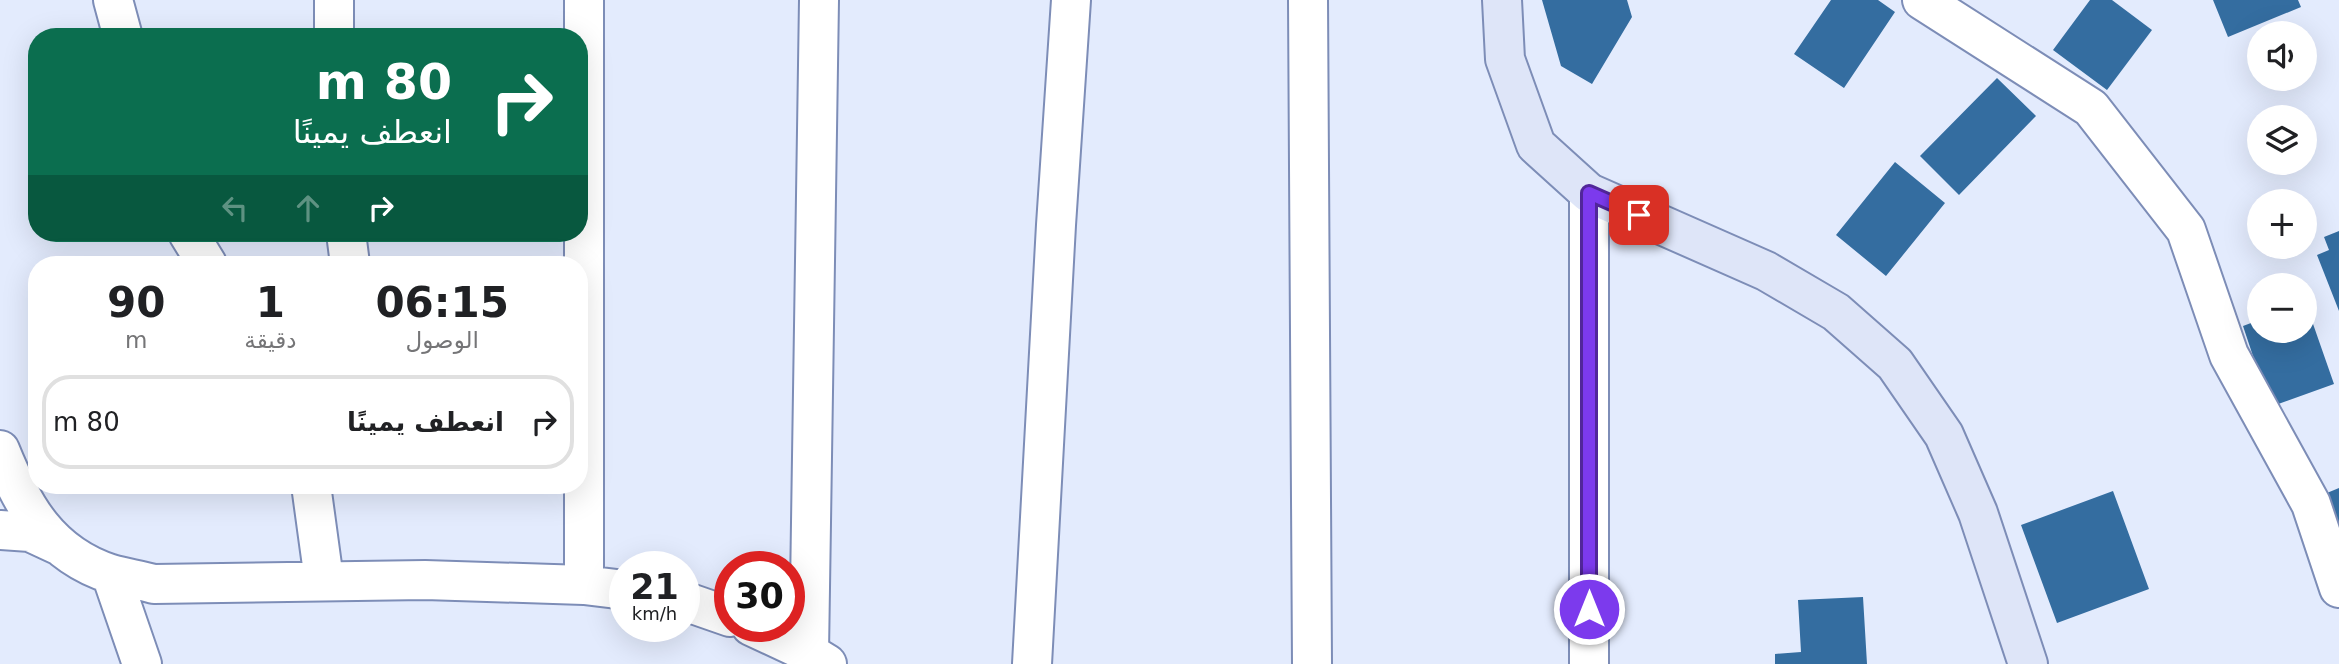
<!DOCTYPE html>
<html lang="ar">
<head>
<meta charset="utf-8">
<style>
	body { margin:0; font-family:"DejaVu Sans","Noto Sans Arabic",sans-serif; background:#f6f6f6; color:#202124; direction:rtl; height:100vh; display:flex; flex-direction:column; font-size:26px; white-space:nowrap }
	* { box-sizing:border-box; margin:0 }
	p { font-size:23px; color:#757577 }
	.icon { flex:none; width:38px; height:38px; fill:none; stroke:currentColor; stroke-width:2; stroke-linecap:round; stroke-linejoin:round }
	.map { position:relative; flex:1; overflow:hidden; direction:ltr }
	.panel { position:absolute; left:28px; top:256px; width:560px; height:238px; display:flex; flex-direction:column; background:#fff; border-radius:28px; box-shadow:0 7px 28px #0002; direction:rtl }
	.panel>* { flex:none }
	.banner { position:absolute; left:28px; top:28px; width:560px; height:214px; border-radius:28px; box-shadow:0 7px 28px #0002; direction:rtl; background:#0b6e4f; color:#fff; overflow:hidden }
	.controls { position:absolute; left:2247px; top:21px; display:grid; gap:14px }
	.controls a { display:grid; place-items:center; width:70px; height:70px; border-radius:50%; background:#fff; box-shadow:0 7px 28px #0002; font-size:35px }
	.speed { position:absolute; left:609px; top:551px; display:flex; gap:14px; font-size:35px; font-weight:700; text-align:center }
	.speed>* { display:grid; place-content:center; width:91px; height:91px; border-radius:50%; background:#fff; box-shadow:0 7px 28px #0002; line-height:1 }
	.speed small { font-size:18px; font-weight:400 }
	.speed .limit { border:10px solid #d22; background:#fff; color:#111 }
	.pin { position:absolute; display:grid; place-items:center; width:60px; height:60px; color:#fff; margin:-30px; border-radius:14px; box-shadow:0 4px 10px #0006 }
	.me { position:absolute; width:77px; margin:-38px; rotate:0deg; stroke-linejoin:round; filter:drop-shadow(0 0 5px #0008) }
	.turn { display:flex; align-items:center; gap:24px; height:147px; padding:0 21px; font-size:32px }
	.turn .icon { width:91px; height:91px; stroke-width:2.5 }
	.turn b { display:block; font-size:49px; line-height:60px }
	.lanes { display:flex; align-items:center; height:66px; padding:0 21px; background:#0003; justify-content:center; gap:35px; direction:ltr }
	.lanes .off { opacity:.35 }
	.eta { display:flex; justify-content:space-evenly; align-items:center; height:119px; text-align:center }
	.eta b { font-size:42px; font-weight:700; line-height:49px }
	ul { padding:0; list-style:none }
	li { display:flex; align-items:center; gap:21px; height:94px; margin:0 14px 10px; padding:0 7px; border:4px solid #e0e0e0; border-radius:28px }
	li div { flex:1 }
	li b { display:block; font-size:26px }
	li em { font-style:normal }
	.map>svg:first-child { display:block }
</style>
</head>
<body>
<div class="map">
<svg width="2339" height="664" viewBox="0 0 2339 664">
	<rect width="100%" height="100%" fill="#e3ebfd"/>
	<!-- building -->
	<path fill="#346da0" d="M1542,0h85l5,17 -40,67 -31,-18z
		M1831,0h47l17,12 -51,76 -50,-34z
		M2090,0h22l40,30 -45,60 -54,-40z
		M2213,0h85l3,7 -73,30z
		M1997,78l39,38 -77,79 -39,-39z
		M1895,162l50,41 -59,73 -50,-41z
		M2339,231v80l-22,-56 12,-5 -5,-13z
		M2305,301l29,83 -64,23 -27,-81 16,-6v11h46z
		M2339,488v46l-17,-39z
		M2113,491l36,98 -92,34 -36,-98z
		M1863,597l4,67h-92v-10l26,-2 -3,-52z"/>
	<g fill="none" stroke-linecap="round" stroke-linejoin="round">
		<defs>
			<path id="minor" d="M113,0l10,37
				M334,0v37
				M584,0v585
				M1308,0l4,664
				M1922,0l169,108 95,122 43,125 82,149 28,84
				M1589,193v471
				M188,233l19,31
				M346,233l4,31
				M0,450c23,57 49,104 111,124 14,4 29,6 43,10l271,-4 159,5 41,5
				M311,485l13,95
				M0,530l30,2 28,13
				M111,574l31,90
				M684,601l46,16
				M751,626l58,27 18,11
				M809,653l10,-653
				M1032,664l24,-439 15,-225"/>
			<path id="secondary" d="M1502,0l3,59 31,86 53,48 177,78 70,41 59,52 49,71 34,78 50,151"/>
		</defs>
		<!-- minor casing -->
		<use href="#minor" stroke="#7d8db7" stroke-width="42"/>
		<!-- secondary casing -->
		<use href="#secondary" stroke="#7d8db7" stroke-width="42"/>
		<!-- minor -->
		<use href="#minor" stroke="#fff" stroke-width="38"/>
		<!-- secondary -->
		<use href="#secondary" stroke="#dee5f8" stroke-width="38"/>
	</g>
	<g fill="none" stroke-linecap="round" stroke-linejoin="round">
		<defs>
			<path id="route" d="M1589,609v-416l50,22"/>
		</defs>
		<!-- route casing -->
		<use href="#route" stroke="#51269a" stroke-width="18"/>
		<!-- route -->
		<use href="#route" stroke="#7c3aed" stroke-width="12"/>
	</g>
</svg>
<div class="controls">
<a><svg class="icon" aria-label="sound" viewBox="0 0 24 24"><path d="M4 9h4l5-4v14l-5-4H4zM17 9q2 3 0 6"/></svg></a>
<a><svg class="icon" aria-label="layers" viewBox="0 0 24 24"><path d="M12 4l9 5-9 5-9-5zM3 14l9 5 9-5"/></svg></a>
<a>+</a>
<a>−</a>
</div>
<div class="speed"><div>21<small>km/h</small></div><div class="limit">30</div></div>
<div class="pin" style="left:1639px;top:215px;background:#d93025"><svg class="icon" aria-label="arrive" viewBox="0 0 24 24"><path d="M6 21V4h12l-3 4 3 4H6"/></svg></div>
<svg class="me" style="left:1589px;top:609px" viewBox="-20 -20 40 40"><circle r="17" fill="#7c3aed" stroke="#fff" stroke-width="3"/><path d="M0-11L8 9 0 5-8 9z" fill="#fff"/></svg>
<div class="banner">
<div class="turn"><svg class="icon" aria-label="right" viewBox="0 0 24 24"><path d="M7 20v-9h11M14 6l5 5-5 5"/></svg><div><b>80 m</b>انعطف يمينًا</div></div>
<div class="lanes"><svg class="icon off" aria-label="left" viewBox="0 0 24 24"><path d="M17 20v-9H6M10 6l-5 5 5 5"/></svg><svg class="icon off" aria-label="ahead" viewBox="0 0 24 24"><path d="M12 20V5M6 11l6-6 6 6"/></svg><svg class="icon" aria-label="right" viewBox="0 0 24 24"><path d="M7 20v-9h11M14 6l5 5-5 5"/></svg></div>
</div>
<section class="panel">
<div class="eta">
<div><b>06:15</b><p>الوصول</p></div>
<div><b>1</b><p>دقيقة</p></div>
<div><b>90</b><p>m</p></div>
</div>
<ul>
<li><svg class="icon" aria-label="right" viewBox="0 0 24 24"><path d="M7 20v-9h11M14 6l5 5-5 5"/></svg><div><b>انعطف يمينًا</b></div><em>80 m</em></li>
</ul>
</section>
</div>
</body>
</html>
